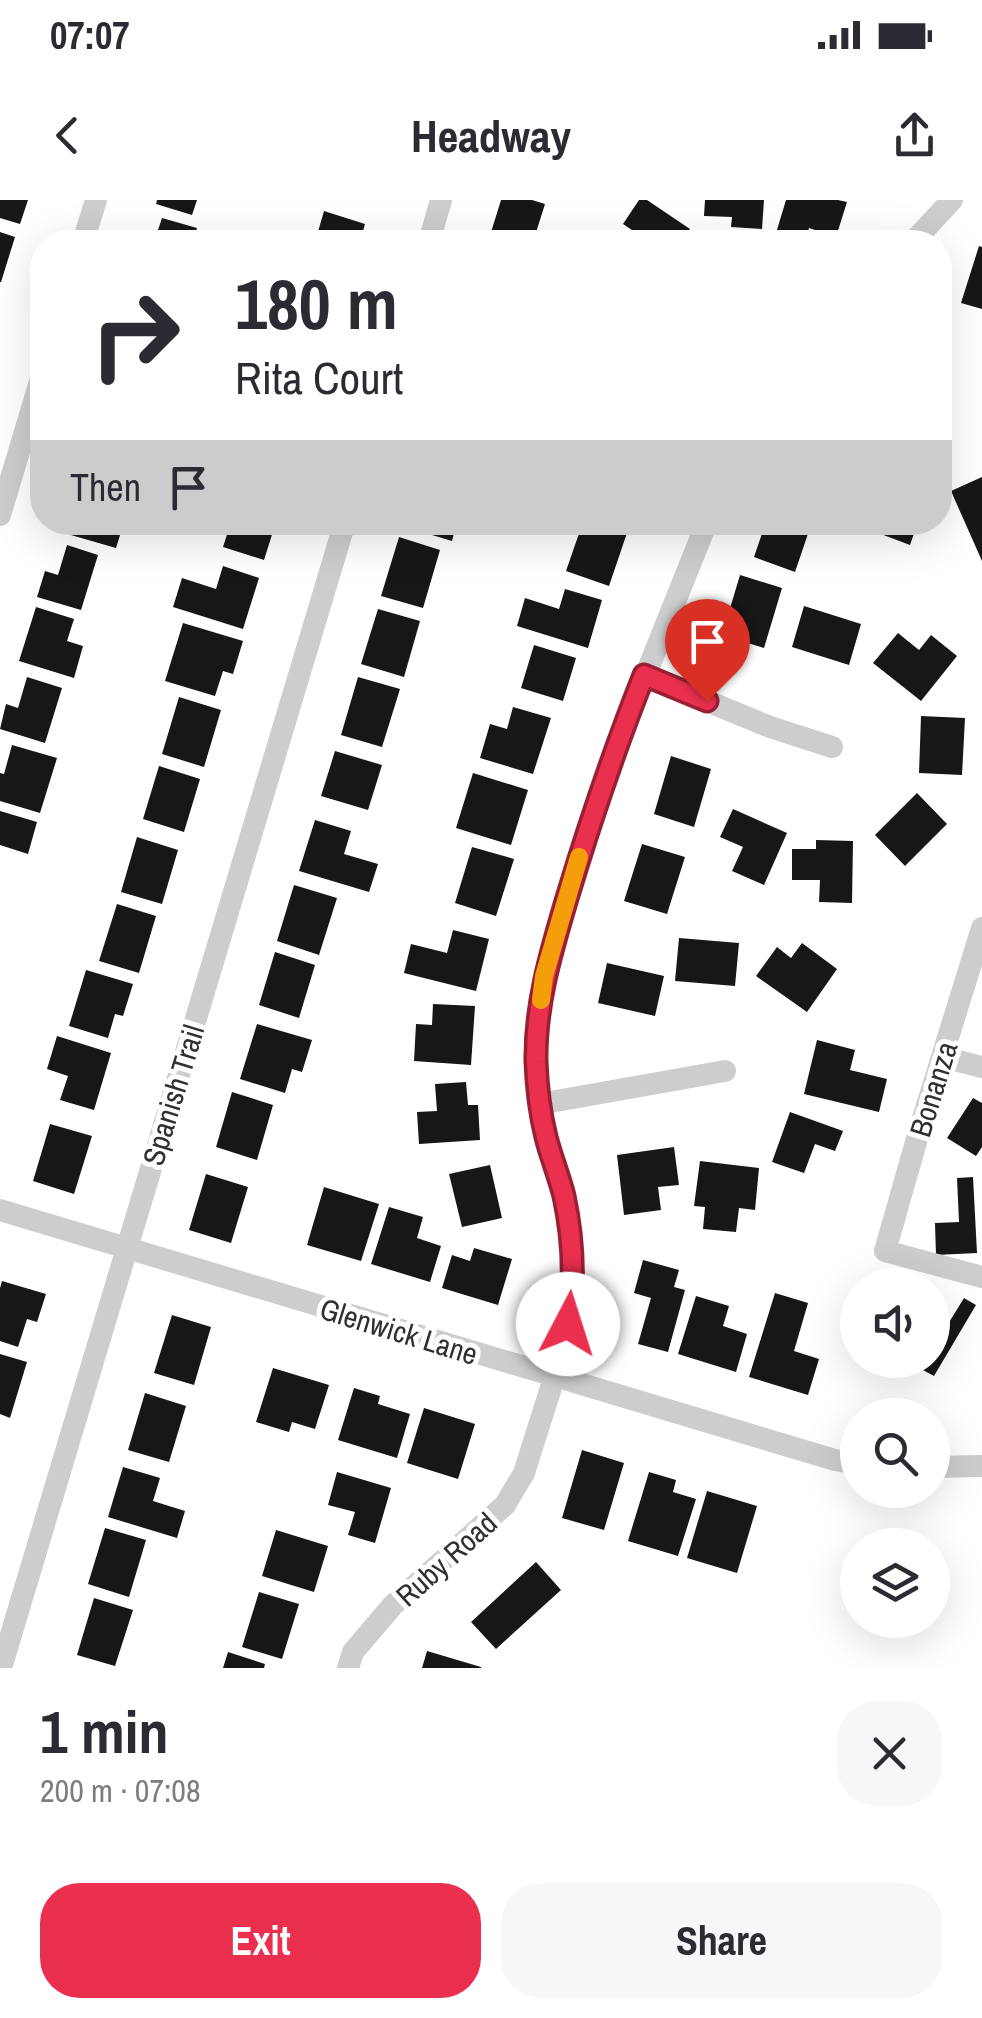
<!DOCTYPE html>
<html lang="en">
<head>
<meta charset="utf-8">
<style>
	body { margin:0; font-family:"Archivo Narrow",sans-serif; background:#f7f7f7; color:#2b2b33; height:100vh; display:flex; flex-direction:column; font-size:38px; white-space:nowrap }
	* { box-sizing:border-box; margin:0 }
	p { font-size:32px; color:#7c7c81 }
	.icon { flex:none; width:55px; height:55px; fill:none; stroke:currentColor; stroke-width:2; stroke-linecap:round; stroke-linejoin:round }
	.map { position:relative; height:1468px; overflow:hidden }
	.side { display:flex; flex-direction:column; background:#fff; flex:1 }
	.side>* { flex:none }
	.guide { position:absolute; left:30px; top:30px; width:922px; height:305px; border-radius:40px; box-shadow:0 10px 40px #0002; background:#fff; color:#2b2b33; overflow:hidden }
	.fabs { position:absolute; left:840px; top:1068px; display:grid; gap:20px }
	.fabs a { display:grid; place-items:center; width:110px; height:110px; border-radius:50%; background:#fff; box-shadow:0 10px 40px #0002; font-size:50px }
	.pin { position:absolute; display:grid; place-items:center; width:85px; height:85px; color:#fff; margin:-102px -42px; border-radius:50% 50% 50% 0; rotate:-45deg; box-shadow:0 0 10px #0007 }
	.pin .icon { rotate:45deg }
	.me { position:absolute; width:110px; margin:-55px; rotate:5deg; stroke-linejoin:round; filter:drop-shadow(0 0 8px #0008) }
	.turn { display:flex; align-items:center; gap:35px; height:210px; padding:0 40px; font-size:45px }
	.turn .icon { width:130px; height:130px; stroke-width:2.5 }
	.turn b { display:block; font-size:70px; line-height:85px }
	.then { display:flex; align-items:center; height:95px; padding:0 40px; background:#0003; gap:20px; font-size:38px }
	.round { display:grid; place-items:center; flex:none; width:105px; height:105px; border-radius:40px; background:#f7f7f7 }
	.head { display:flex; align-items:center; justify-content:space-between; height:170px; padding:0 40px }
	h1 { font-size:60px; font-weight:800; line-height:75px }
	.primary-button { display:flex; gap:20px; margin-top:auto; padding:20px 40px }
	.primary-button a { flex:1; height:115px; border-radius:40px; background:#eb2f4f; color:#fff; font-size:40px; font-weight:800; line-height:115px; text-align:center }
	.primary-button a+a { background:#f7f7f7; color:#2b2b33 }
	.status { display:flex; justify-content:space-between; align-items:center; height:70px; padding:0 50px; background:#fff; direction:ltr }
	.status svg { height:28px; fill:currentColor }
	header { display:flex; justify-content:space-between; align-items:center; height:130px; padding:0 40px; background:#fff; font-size:45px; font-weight:800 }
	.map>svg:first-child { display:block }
</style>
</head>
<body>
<div class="status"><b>07:07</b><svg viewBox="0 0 49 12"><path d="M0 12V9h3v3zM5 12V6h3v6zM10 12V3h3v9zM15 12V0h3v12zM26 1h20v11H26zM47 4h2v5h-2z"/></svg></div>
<header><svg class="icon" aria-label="back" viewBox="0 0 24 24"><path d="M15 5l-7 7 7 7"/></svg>Headway<svg class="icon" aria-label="share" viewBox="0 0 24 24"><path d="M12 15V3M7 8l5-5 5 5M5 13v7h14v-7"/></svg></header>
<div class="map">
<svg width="982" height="1468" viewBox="0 0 982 1468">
	<rect width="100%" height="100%" fill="#fff"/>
	<!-- building -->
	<path fill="#171717" d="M0,0h28l-8,24 -20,-6z
		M157,0h40l-5,15 -36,-11z
		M501,0h31l13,4 -12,38h-45z
		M639,0h8l43,29 -9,13h-45l5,-6 -18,-12z
		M705,0h59l-2,29 -31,-2 1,-10 -28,-1z
		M786,0h52l9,2 -11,35 -27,-9 -4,14 -29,-9z
		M324,11l41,13 -5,18h-45z
		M162,18l35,10 -4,14h-39z
		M0,32l15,5 -14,45h-1z
		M979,46l3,1v62l-21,-6z
		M982,277v84l-31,-70z
		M60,322h43l-1,4 19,6 -5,16 -59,-17z
		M231,322h45l-12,38 -41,-13z
		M403,322h54l-5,19 -50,-15z
		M583,322h24l21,8 -19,56 -43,-15z
		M766,322h46l-17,50 -41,-15z
		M849,322h69l-8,23z
		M399,337l41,13 -17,58 -42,-12z
		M67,345l31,10 -17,55 -44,-13 8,-26 13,4z
		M223,366l36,12 -16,51 -70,-22 9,-29 34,11z
		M740,375l42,13 -18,60 -42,-13z
		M565,389l37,11 -14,48 -71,-22 8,-28 34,11z
		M804,406l57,18 -12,41 -57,-18z
		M36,407l38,12 -7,22 16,5 -9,32 -55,-17z
		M378,409l42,12 -16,56 -43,-13z
		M183,423l60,18 -10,33 -10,-3 -8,25 -50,-15z
		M898,433l21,17 12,-15 26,21 -36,45 -48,-38z
		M534,445l42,13 -13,43 -42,-13z
		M27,477l35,11 -17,55 -45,-14 6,-25 12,4z
		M358,477l42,12 -18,58 -41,-12z
		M179,497l42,13 -17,57 -42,-13z
		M513,507l38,11 -18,56 -53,-16 10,-34 17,5z
		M921,516l44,2 -3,57 -43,-2z
		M12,545l45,13 -17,55 -40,-12v-28l4,1z
		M335,551l47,14 -14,45 -47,-14z
		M671,556l40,13 -17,58 -40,-13z
		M159,566l41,13 -16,53 -41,-13z
		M473,573l55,17 -17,55 -55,-17z
		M917,593l30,31 -42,42 -30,-31z
		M733,609l54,24 -23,52 -32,-14 11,-24 -23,-10z
		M0,611l37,11 -9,32 -28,-9z
		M315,620l36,11 -7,23 34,10 -9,28 -70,-21z
		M137,637l41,13 -16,54 -41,-12z
		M816,640l37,1 -1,62 -33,-1 1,-22h-28v-31h24z
		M642,644l43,13 -18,57 -43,-13z
		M472,647l42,12 -18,57 -41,-13z
		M294,685l43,13 -18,57 -42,-14z
		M117,704l39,12 -17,57 -40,-12z
		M453,730l36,9 -13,52 -72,-18 7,-29 36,9z
		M679,738l60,5 -4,43 -60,-5z
		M802,743l35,26 -30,43 -51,-36 21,-29 14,11z
		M275,752l40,13 -16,53 -40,-13z
		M607,763l57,13 -9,40 -57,-13z
		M86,770l47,14 -10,32 -8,-2 -7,24 -39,-12z
		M433,804l42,2 -4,59 -57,-4 2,-37 16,1z
		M257,824l55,16 -10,32 -10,-3 -7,24 -45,-14z
		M57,836l54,17 -17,57 -34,-10 8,-24 -21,-7z
		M817,840l38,10 -5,20 37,9 -8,33 -75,-18z
		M466,882l2,23h10l2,35 -61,4 -2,-32 20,-1 -2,-27z
		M232,892l41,13 -16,55 -41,-13z
		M973,898l9,5v44l-6,9 -29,-18z
		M790,912l53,19 -8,20 -20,-7 -11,29 -32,-11z
		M50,924l42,12 -18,58 -41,-13z
		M674,947l5,38 -21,2 3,23 -37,5 -7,-60z
		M700,961l59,7 -4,42 -16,-2 -3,24 -33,-3 2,-22 -11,-1z
		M490,965l12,53 -40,9 -13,-53z
		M206,974l42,13 -17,56 -42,-13z
		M973,977l4,76 -41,2 -1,-32 24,-1 -2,-44z
		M324,987l55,17 -18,57 -54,-16z
		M389,1007l34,10 -6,21 24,8 -11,36 -59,-18z
		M474,1048l38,11 -14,46 -56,-17 10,-33 18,6z
		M643,1060l36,10 -5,17 11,3 -17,62 -30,-8 13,-46 -17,-5z
		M2,1081l44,13 -9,28 -10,-3 -9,28 -18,-6v-53z
		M775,1093l33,10 -14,48 25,8 -11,36 -59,-18z
		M696,1096l33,10 -6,20 24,8 -11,38 -58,-18z
		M964,1098l12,7 -42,71 -13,-7 6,-9h5v-10z
		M172,1115l39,12 -17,58 -40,-12z
		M0,1154l27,8 -17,56 -10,-4z
		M273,1168l56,17 -14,44 -23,-7 -3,10 -33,-10z
		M354,1188l26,8 -2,8 32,10 -13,44 -59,-18z
		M145,1193l41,13 -17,56 -41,-12z
		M424,1208l51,16 -17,55 -51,-16z
		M582,1250l42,13 -20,67 -42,-12z
		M123,1267l37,11 -7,23 32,10 -8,27 -69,-21z
		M337,1272l54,16 -16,55 -27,-8 7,-23 -27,-7z
		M649,1272l27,8 -3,12 23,7 -18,57 -50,-15z
		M707,1291l50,15 -20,67 -50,-15z
		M105,1328l41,12 -17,57 -41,-13z
		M276,1330l52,16 -14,46 -52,-16z
		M536,1362l25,28 -65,59 -25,-27z
		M259,1392l40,12 -17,55 -40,-12z
		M94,1398l39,12 -18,56 -38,-11z
		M427,1451l54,16v1h-59z
		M228,1452l37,12 -1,4h-41z"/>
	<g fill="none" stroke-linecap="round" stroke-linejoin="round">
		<!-- minor -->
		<path stroke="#cdcdcd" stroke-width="22" d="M83,42l13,-42
			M429,42l12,-42
			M913,42l39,-42
			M0,315l42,-140
			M644,475l126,52 62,20
			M982,728l-62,200 -35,123 97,26
			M943,857l39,10
			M539,904l186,-33
			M0,1010l835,250 23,4
			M932,1267l50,-1
			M1,1468l344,-1146
			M348,1468l5,-16 40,-47 112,-100 19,-32 30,-95 10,-33 7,-41 1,-36 -1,-28 -8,-46 -18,-59 -6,-31 -3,-42 1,-40 8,-46 63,-207 99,-247"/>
	</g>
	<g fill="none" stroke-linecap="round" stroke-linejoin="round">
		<defs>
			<path id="route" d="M568,1124c7,-42 5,-86 -4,-128 -5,-20 -13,-39 -18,-59 -6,-24 -9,-50 -10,-75 -1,-57 15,-110 31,-164 23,-76 48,-150 77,-223l63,26"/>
		</defs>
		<!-- route casing -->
		<use href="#route" stroke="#991f33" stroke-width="25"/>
		<!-- route -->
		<use href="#route" stroke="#eb2f4f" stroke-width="18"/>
		<!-- slow -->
		<path stroke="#f59e0b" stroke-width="18" d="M541,800l3,-24 35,-119"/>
	</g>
	<g text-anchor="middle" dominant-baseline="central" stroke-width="10" stroke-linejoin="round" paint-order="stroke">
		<!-- street labels -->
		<g font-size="30" fill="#303030" stroke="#fff">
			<text transform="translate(933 889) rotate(-73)">Bonanza</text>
			<text transform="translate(173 895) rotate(-73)">Spanish Trail</text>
			<text transform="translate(399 1131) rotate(17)">Glenwick Lane</text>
			<text transform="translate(446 1359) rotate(-42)">Ruby Road</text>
		</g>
	</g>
</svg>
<div class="fabs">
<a><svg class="icon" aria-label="sound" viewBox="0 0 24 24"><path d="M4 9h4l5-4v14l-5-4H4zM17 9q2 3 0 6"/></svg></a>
<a><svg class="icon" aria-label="search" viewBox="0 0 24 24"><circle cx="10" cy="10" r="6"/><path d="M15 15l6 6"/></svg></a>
<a><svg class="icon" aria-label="layers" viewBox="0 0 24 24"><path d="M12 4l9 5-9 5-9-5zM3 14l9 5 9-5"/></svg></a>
</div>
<div class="pin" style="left:707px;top:501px;background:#d93025"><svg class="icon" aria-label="arrive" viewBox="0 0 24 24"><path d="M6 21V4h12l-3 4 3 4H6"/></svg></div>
<svg class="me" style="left:568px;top:1124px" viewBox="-20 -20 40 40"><circle r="19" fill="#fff"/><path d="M0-13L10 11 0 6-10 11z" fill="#eb2f4f"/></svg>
<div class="guide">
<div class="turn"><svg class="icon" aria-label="right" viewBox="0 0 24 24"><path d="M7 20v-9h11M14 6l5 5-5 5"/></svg><div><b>180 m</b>Rita Court</div></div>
<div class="then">Then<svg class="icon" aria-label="arrive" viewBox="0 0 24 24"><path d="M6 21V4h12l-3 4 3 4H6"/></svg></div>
</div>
</div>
<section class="side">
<div class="head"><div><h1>1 min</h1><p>200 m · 07:08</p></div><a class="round"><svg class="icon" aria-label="close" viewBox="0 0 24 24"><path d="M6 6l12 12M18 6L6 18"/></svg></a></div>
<div class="primary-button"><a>Exit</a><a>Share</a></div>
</section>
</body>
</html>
